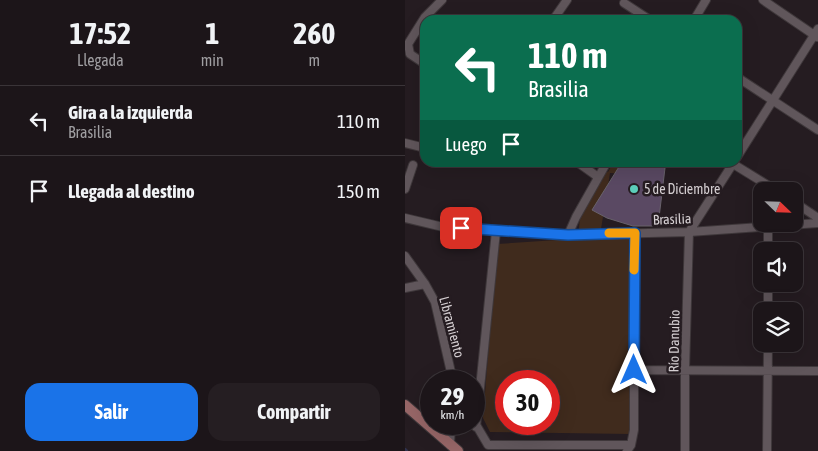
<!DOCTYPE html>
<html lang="es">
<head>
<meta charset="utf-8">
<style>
	body { margin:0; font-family:"Asap Condensed",sans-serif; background:#251e22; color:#f1f3f6; height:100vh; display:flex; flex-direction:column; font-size:19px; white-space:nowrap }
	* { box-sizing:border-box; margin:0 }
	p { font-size:16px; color:#a09fa2 }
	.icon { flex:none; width:28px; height:28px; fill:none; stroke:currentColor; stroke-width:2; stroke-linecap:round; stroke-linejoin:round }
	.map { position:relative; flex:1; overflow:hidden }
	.details { display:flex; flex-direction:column; background:#1c1519; width:405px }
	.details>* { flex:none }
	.hud { position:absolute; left:15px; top:15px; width:322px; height:152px; border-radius:15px; box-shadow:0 5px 20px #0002,0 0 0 1px #3a3438; background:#0b6e4f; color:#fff; overflow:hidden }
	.needle { width:32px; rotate:113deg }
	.controls { position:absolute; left:348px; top:182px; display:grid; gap:10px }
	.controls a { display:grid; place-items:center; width:50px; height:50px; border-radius:10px; background:#1c1519; box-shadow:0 5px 20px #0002,0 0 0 1px #3a3438; font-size:25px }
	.speed { position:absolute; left:15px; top:370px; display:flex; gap:10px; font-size:25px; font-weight:700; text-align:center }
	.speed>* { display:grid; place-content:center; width:65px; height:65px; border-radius:50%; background:#1c1519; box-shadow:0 5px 20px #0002,0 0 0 1px #3a3438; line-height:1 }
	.speed small { font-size:12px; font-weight:400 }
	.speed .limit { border:8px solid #d22; background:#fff; color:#111 }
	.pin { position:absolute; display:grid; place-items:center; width:42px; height:42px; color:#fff; margin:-21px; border-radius:10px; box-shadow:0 2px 8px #0006 }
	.me { position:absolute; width:55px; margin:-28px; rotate:0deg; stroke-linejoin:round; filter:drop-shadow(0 0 4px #0008) }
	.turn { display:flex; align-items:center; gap:18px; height:105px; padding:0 25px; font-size:22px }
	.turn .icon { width:65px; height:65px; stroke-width:2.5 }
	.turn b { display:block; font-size:35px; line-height:42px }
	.then { display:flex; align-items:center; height:48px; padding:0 25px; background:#0003; gap:10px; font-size:19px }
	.eta { display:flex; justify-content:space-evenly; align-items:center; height:85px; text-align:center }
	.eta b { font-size:30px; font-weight:700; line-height:35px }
	.primary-button { display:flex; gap:10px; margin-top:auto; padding:10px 25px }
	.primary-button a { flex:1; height:58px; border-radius:15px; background:#1a73e8; color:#fff; font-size:20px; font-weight:700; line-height:58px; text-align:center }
	.primary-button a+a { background:#251e22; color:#f1f3f6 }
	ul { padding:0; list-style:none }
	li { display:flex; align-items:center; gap:15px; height:70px; padding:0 25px; border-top:1px solid #3a3438 }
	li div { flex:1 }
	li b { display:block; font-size:19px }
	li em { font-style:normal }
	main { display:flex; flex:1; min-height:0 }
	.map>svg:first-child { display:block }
</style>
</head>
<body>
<main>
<section class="details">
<div class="eta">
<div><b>17:52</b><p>Llegada</p></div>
<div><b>1</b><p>min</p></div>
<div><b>260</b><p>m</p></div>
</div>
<ul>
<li><svg class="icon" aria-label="left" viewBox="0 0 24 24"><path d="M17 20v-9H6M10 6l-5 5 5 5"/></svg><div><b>Gira a la izquierda</b><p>Brasilia</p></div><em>110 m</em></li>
<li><svg class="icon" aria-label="arrive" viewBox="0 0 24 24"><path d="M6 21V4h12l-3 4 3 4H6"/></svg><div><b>Llegada al destino</b></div><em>150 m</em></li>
</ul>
<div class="primary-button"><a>Salir</a><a>Compartir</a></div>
</section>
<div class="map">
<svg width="413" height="451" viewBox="0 0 413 451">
	<rect width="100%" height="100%" fill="#251c21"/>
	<!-- green -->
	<path fill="#402b1d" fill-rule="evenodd" d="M208,163h21l-4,11 -20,-1 -9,56h-22l1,-14 25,-44 3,1z
		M226,235v199l-141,-2 -7,-14 14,-174zM101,381h43v43h-43z"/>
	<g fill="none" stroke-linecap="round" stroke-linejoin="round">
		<!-- stream -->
		<path stroke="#30324d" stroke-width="2.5" d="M0,449l2,2"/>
	</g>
	<!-- building -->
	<path fill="#5a4963" stroke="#68626b" d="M217,162h33l10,6 -7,58h-25l-26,-8 -15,-8z"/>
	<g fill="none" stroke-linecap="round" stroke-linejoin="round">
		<defs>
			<path id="minor" d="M358,0l54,37
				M219,3l26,17
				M148,20l14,-20
				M289,20l12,-20
				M20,64l-15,-10 -2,-10 17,-27 17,-17
				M332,77l81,53
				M0,143l20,5
				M332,157l81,-128
				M172,162l21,15
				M325,162l47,29
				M0,189l8,-24
				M389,202l24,16
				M0,218l38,9 125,8 121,-3 129,-9
				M363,227v24
				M163,235l8,-18 31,-55
				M0,256l20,28 10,18 18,79
				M363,284v27
				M0,288l20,-4
				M229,370l184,1
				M70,423l13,22h143
				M71,427l20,-196
				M45,445l1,-21
				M222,451l4,-6 3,-15v-197
				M280,451v-81l4,-138 45,-70
				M362,451l1,-107"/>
			<path id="major" d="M0,405l53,46"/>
		</defs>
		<!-- minor casing -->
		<use href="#minor" stroke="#3e373a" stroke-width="10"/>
		<!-- major casing -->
		<use href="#major" stroke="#3e373a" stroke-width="12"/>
		<!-- minor -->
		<use href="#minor" stroke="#60565b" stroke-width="8"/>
		<!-- major -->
		<use href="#major" stroke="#986768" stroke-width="10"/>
	</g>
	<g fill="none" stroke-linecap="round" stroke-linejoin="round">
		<defs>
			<path id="route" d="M56,228l107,7 67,-2 -1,137"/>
		</defs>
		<!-- route casing -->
		<use href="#route" stroke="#114b97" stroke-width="12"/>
		<!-- route -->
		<use href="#route" stroke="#1a73e8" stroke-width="9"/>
		<!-- slow -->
		<path stroke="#f59e0b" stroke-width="9" d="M204,233h26l-1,37"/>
	</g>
	<!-- markers -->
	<circle fill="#5cceba" stroke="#251c21" stroke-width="2" cx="229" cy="189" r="5"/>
	<g text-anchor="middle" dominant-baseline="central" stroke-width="5" stroke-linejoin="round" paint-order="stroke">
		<!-- poi labels -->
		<g font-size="14" fill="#d5cfd2" stroke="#251c21" text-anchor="start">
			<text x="239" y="189">5 de Diciembre</text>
		</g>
		<!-- street labels -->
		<g font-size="14" fill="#d5cfd2" stroke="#251c21">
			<text transform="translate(267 219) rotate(-2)">Brasilia</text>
			<text transform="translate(47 327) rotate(75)">Libramiento</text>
			<text transform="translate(269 341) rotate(-89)">Río Danubio</text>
		</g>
	</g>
</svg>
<div class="controls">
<a><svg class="needle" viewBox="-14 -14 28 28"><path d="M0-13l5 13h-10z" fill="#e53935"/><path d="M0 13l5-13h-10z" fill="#a09fa2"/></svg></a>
<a><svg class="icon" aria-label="sound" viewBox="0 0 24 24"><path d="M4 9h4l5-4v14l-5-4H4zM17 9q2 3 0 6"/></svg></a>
<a><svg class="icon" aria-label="layers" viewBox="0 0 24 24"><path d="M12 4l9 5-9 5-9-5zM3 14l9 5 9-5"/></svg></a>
</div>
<div class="speed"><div>29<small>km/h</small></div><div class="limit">30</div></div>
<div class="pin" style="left:56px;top:228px;background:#d93025"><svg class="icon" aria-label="arrive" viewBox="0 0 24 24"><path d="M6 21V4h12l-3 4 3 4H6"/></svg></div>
<svg class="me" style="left:229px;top:370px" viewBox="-20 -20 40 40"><path d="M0-17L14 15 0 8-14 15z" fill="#1a73e8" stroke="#fff" stroke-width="4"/></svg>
<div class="hud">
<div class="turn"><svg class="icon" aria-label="left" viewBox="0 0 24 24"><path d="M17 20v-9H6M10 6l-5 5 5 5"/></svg><div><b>110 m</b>Brasilia</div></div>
<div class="then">Luego<svg class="icon" aria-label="arrive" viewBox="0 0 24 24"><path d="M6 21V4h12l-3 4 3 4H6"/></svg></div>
</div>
</div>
</main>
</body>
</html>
